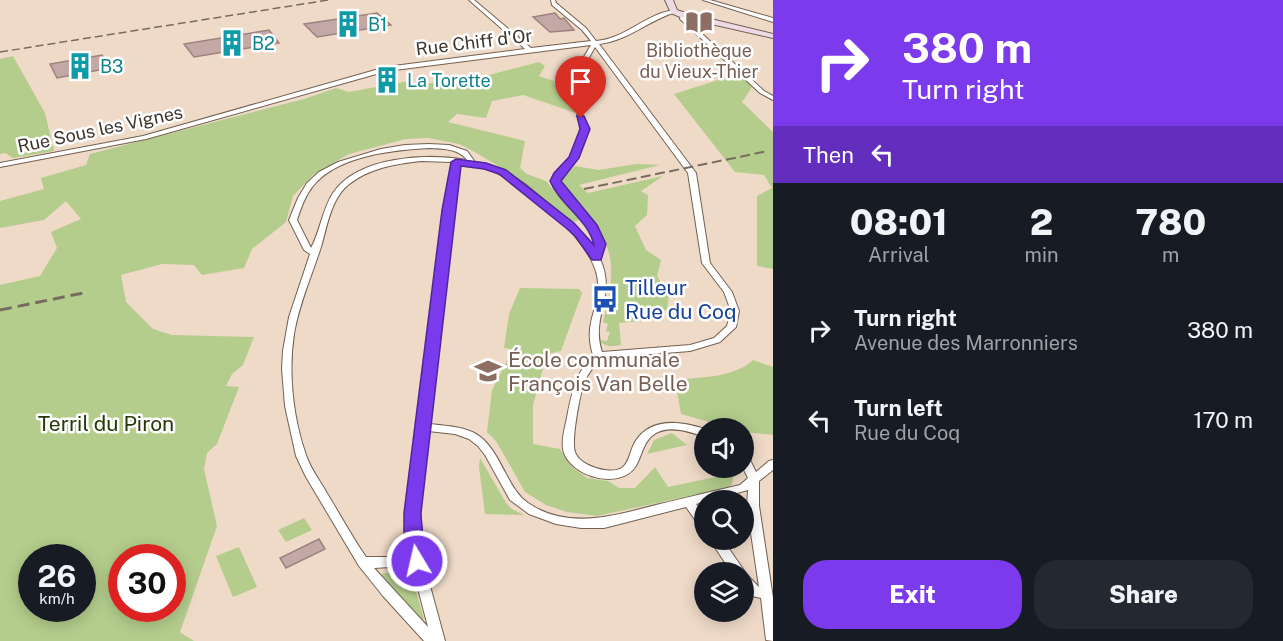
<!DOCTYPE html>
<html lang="en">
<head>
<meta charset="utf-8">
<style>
	body { margin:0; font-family:"Public Sans",sans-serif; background:#242831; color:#f1f3f6; height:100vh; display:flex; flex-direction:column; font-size:22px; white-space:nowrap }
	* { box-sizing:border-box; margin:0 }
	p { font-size:20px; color:#9ea1a6 }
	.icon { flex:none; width:33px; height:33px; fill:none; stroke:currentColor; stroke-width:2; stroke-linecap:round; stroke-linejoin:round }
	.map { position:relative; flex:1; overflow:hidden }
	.side { display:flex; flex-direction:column; background:#171b24; width:510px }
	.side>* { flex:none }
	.hud { background:#7c3aed; color:#fff; overflow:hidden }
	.tools { position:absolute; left:694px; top:418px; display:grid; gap:12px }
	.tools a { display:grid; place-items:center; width:60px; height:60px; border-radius:50%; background:#171b24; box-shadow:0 3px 15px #0003; font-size:30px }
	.speed { position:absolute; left:18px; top:544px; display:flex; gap:12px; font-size:30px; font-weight:700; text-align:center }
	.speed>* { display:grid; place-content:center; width:78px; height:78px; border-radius:50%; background:#171b24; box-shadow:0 3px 15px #0003; line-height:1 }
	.speed small { font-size:15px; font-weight:400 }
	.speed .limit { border:9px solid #d22; background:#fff; color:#111 }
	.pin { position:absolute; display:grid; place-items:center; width:51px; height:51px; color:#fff; margin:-62px -26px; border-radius:50% 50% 50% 0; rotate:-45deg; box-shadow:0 0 6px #0007 }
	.pin .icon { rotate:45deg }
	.me { position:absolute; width:66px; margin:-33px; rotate:351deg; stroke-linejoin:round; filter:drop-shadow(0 0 4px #0008) }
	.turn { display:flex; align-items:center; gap:21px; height:126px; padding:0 30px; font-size:27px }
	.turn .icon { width:78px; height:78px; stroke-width:2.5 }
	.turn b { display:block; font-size:42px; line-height:51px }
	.then { display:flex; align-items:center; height:57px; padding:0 30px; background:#0003; gap:12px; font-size:22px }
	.eta { display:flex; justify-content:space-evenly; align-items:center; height:102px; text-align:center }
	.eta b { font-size:36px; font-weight:800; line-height:42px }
	.action { display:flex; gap:12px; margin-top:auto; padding:12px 30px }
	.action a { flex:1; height:69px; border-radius:24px; background:#7c3aed; color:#fff; font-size:24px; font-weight:800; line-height:69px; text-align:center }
	.action a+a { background:#242831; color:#f1f3f6 }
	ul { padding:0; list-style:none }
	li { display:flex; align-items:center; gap:18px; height:90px; padding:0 30px }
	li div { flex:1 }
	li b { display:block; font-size:22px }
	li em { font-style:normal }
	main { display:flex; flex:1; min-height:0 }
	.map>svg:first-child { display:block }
</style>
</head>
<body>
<main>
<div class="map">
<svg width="773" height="641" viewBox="0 0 773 641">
	<rect width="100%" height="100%" fill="#efdac8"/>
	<!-- green -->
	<path fill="#b4cd8c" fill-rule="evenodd" d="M13,56l32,57 9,38 -41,7 -8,-5 -5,1v-95z
		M539,62l6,4 -6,10 15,5 1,4 24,4 -3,24 -53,-18 -31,6 -6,17 -29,-4 -9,8 77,19 -5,27 7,6 19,7 33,39 -6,2 -68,-52 -32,-19 -14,-7 -31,-6 -22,1 -57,15 -36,21 -20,21 -7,26 -34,27 -8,19 -42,7 -8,-10 -32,-1 -41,11 5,27 27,27 19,6 82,2 -11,28 -11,9 -6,12 13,1 -22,57 -10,9 -3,16 13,57 -37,106 14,9h-194v-356l40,-9 17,-28 -6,-16 30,-13 -15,-18 -22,19 -44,8v-27l44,-12 -3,-11 45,-13 4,-11 214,-55 32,-11 13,4 60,-11 5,4 67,-8zM32,558h50v51h-50zM122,558h50v51h-50z
		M740,73l12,14 -10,15 31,30v137l-16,-3v-70l15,-8 -8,-13 -29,-3 -61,-78z
		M636,164l24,1 -81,20 9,8 75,-17 -22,15 7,4 -1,20 -12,11 11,24 15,10 -4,16 12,19 -2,14 -23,12 -25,2 2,22c-10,2 -15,2 -23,-5l9,1 3,-9 -4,-1 2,-7 -5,-2c20,-78 2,-82 -42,-142l14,-14 24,4z
		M520,288l59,1 3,4 -21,58 -19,4 3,6 -12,44v39l27,5 11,17 16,12 21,3 11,7h16l20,-21 13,20 52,-11 -5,-8h20l-3,16 -5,4 -130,28 -30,-4 -21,-7 -21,-13 -29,-51 -9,-9 5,-42 16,-31 2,-10 -6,-1 5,-34z
		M753,360l20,7v68l-29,-3v-3h-10l-53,-15 -6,-34c25,-3 59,-2 78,-20z
		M672,433l15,12 -40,9 7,-14z
		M480,458l26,45 6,6 12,6 -39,-1 -6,-47z
		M304,518l8,12 -26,12 -8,-12z
		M239,547l18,40 -24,10 -17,-41z
		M408,565l16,54 -4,2 -39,-47 15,-3z"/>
	<!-- building -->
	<path fill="#c4a8a5" stroke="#9d8280" stroke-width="1.5" d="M377,13l14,12 -74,12 -13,-13z
		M555,13l5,6 4,-1 10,12 -24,2 -17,-15z
		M269,30l10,13 -85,14 -10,-13z
		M102,55l8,13 -53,10 -7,-14z
		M319,539l6,10 -39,19 -6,-10z"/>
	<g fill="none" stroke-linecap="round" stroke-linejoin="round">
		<defs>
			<path id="street" d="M469,0h5l57,48 60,-7 -9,-11 -30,-25 -1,-5h4l1,3 30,25 10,13c30,-2 51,-29 80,-31v2c-27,8 -48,29 -77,32l97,129 14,90 22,29 7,19 -3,16 -16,15 -30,9 -89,7c-6,7 -12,14 -16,22 -5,12 -14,61 -10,72 4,11 20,17 30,18 6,1 13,1 18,-3 7,-6 7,-17 12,-25 15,-25 46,-21 70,-13v8c-15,-5 -34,-12 -49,-4 -17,10 -13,32 -28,41 -20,12 -55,1 -64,-21 -4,-12 2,-28 4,-41 5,-24 8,-38 25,-57 -10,-32 6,-44 5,-72 -1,-38 -67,-93 -99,-109 -12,-6 -26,-10 -40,-11l-7,47 -24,214c48,4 56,7 78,50 6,11 11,21 22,29 41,28 88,12 132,1 26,-6 53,-13 80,-19l8,-7 -5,-10h1v-13l4,1 8,16 13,-11 4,-1v10l-14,11v25l14,92v43l-7,-1 -5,-42 -9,-2 -8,-8v-15h-12l-22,-33h13l20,29 2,4 -1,2 4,1 11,11 -12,-81 1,-16 -52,14 9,12v14l-4,-2 -15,-21 -82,21h-23l-25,-4 -27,-10 -19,-14 -25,-45 -7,-9 -9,-7 -14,-5 -27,-3 -9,82 1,36 25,92h-21l-41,-45 -24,-30 -53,-89 -10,-21 -11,-50 -3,-37 1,-18 6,-34 21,-63 -6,-4 -15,-30 9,-22 9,-15 12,-11 19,-10 43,-13 24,-4 24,-1 20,1 18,6 8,11 27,7 23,15 42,35 27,31c6,-21 -33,-50 -42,-69l3,-8 16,-16 11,-28 -5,-14 5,-1 6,15 -11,29 -16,18 -1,5 2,6 34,39 8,18 -4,15c17,36 -10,58 2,93l88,-7 24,-7 13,-12 4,-15 -7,-19 -22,-29 -14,-90 -93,-126 -13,23 4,19 -5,1 -5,-20 15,-25 -204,26 -241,68 -146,28v-4l143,-27 243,-69 139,-18zM429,148c13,1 29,0 38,12 -40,-7 -109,-4 -134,33 -11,17 -13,39 -22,55l-14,-28c4,-12 8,-24 16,-34 24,-30 79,-36 116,-38zM421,161l31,1 -8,48 -37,303 1,34 -18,10h-24c-14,-20 -25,-41 -38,-62 -7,-13 -17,-25 -22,-40 -13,-37 -18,-82 -12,-121 5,-30 18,-59 27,-87 6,-20 10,-48 27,-62 21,-17 47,-21 73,-24zM410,558l18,69 -54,-59 16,-1z
				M703,0h7l63,18v4z
				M681,14h4v4l79,73 9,5v4l-13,-7 -80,-74z"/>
			<path id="secondary" d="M665,0h8l4,10 9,3 87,21v4l-93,-21 -9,-4z"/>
		</defs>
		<!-- street casing -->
		<use href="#street" stroke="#726051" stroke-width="2"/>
		<!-- secondary casing -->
		<use href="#secondary" stroke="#726051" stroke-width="2"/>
		<!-- street -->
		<use href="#street" fill="#fff" fill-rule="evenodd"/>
		<!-- secondary -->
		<use href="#secondary" fill="#eed9e7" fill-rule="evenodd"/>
		<!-- rail-far2 -->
		<path stroke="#786c61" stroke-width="1.5" stroke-dasharray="8 4" stroke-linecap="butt" d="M0,52l328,-52"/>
		<!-- rail-far1 -->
		<path stroke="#786c61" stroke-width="2" stroke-dasharray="10 4.5" stroke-linecap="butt" d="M584,189l184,-38"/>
		<!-- rail -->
		<path stroke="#786c61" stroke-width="3" stroke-dasharray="12 6" stroke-linecap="butt" d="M0,310l88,-18"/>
	</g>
	<!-- route -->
	<path fill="#7c3aed" stroke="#51269a" stroke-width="1.5" d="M577,116h7l6,13 -11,29 -18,23 36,44 9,19 -5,16h-9l-17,-24 -9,-8 -67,-54 -15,-5 -23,-3 -40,347c0,12 6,46 2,53l-6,3 -6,-3 -7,-29v-24l38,-303 9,-48 5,-3 30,4 20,7 68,53 20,22c-6,-26 -34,-40 -44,-64l4,-8 15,-16 11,-28z"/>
	<!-- icons -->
	<defs>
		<symbol id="library-bare" viewBox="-9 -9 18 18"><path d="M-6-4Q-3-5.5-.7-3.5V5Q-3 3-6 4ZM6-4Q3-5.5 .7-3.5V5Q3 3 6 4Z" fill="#8d6e63" stroke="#fff" stroke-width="2.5" paint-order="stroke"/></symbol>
		<symbol id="building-bare" viewBox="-9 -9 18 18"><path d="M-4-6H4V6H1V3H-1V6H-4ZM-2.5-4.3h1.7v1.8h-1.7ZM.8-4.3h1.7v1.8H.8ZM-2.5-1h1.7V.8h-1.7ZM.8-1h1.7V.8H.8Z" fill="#0f9aa8" stroke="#fff" stroke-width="2.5" paint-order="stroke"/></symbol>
		<symbol id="bus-bare" viewBox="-9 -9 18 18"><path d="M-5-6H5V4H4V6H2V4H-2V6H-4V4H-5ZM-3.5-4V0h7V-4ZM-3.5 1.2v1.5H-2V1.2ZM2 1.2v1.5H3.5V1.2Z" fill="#1a4fb4" stroke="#fff" stroke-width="2.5" paint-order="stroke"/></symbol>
		<symbol id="school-bare" viewBox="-9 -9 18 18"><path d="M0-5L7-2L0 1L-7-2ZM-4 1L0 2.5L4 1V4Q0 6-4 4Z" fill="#8d6e63" stroke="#fff" stroke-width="2.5" paint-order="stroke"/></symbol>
	</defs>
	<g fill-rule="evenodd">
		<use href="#library-bare" x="680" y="3" width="38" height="38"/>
		<use href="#building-bare" x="329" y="5" width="38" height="38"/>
		<use href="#building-bare" x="213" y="24" width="38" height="38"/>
		<use href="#building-bare" x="61" y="47" width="38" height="38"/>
		<use href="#building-bare" x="368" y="61" width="38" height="38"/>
		<use href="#bus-bare" x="586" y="280" width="38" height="38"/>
		<use href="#school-bare" x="469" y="352" width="38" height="38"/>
	</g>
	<g text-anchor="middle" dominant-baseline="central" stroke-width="5" stroke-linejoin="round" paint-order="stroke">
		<!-- far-culture labels -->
		<g font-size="18" fill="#0d838f" stroke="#fff" text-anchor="start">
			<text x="368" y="24">B1</text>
			<text x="252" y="43">B2</text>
			<text x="100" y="66">B3</text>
			<text x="407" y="80">La Torette</text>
		</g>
		<!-- far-street labels -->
		<g font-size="18" fill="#3d352d" stroke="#fff">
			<text transform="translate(474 42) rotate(-7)">Rue Chiff d'Or</text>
			<text transform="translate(100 129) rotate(-12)">Rue Sous les Vignes</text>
		</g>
		<!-- far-education labels -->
		<g font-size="18" fill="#785e54" stroke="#fff">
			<text x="699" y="50">Bibliothèque<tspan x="699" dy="21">du Vieux-Thier</tspan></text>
		</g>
		<!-- transit labels -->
		<g font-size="21" fill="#164399" stroke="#fff" text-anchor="start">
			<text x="625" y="287">Tilleur<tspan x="625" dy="24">Rue du Coq</tspan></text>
		</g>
		<!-- education labels -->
		<g font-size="21" fill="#785e54" stroke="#fff" text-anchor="start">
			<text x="508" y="359">École communale<tspan x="508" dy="24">François Van Belle</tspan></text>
		</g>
		<!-- park labels -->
		<g font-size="21" fill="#283705" stroke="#fff">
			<text x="106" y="423">Terril du Piron</text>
		</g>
	</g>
</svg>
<div class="tools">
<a><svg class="icon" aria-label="sound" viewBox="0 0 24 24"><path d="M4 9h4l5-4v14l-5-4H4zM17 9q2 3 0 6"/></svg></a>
<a><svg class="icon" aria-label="search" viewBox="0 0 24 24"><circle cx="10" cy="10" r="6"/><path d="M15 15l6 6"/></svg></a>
<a><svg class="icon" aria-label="layers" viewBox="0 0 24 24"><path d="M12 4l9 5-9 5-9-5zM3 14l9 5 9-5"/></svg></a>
</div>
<div class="speed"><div>26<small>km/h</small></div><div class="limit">30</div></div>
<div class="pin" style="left:581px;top:118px;background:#d93025"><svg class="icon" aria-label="arrive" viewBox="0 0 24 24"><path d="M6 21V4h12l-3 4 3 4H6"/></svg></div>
<svg class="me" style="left:417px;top:561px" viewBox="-20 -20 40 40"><circle r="17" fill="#7c3aed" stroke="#fff" stroke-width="3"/><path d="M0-11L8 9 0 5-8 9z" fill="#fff"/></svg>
</div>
<section class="side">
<div class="hud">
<div class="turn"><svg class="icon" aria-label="right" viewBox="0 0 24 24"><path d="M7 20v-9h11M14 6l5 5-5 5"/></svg><div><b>380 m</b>Turn right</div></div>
<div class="then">Then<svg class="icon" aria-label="left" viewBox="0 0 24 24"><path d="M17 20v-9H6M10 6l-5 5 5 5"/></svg></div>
</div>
<div class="eta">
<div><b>08:01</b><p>Arrival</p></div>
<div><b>2</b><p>min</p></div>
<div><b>780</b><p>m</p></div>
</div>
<ul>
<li><svg class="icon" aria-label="right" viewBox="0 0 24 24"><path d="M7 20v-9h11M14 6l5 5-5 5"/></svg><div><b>Turn right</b><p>Avenue des Marronniers</p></div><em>380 m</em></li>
<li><svg class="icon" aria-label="left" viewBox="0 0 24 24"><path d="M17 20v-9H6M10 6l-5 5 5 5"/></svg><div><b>Turn left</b><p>Rue du Coq</p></div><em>170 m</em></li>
</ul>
<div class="action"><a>Exit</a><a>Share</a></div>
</section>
</main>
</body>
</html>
